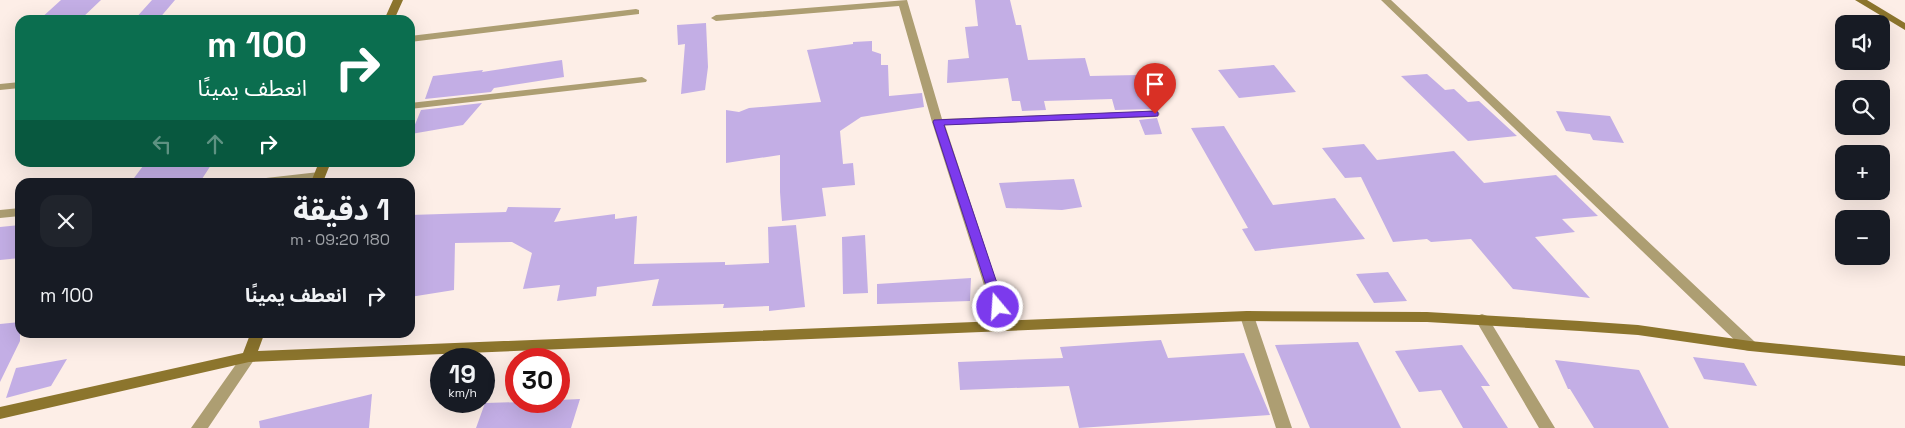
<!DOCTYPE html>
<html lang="ar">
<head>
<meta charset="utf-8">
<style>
	body { margin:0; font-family:"Space Grotesk","Noto Sans Arabic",sans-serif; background:#20242c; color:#f1f3f6; direction:rtl; height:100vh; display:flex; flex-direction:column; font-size:19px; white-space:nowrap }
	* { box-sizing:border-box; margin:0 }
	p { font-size:16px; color:#9ea1a6 }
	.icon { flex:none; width:28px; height:28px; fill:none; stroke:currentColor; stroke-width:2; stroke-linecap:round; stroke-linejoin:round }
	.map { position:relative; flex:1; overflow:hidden; direction:ltr }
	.details { position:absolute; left:15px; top:178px; width:400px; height:160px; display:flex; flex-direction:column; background:#171b24; border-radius:15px; box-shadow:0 5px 20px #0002; direction:rtl }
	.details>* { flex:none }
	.banner { position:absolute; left:15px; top:15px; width:400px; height:152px; border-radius:15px; box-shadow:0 5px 20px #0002; direction:rtl; background:#0b6e4f; color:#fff; overflow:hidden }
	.buttons { position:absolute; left:1835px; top:15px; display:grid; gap:10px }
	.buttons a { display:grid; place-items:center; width:55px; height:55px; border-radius:10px; background:#171b24; box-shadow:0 5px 20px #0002; font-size:25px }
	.speed { position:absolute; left:430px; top:348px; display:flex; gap:10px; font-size:25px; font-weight:700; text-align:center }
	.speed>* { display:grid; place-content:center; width:65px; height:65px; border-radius:50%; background:#171b24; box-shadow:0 5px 20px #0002; line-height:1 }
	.speed small { font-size:12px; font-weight:400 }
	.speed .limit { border:8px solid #d22; background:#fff; color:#111 }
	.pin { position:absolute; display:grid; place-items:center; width:42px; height:42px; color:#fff; margin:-51px -21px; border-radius:50% 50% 50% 0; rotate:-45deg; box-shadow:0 0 5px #0007 }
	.pin .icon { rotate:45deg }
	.me { position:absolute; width:55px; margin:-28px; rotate:342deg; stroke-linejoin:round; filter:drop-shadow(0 0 4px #0008) }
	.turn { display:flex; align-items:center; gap:18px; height:105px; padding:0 25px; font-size:22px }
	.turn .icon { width:65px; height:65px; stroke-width:2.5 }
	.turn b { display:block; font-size:35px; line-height:42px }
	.lanes { display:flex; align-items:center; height:48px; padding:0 25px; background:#0003; justify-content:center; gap:25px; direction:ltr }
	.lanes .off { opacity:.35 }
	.round { display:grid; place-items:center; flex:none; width:52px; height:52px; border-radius:15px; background:#20242c }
	.head { display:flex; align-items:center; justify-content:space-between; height:85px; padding:0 25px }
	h1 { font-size:30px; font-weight:700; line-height:38px }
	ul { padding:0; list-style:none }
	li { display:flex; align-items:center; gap:15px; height:65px; padding:0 25px }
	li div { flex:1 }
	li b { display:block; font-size:19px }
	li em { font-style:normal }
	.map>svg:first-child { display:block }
</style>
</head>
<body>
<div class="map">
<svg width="1905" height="428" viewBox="0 0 1905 428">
	<rect width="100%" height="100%" fill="#fdeee7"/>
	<!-- building -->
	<path fill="#c3aee5" d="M61,0h40l-20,19 -42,1z
		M152,0h23l-17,20h-24z
		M975,0h35l6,25h5l7,35 57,-2 5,18 48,-1 2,7h6l8,27 -39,1 -3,-11 -68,2 2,9 -24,1 -2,-10h-8l-4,-23 -61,5 1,-23 21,-2 -4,-31 13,-1z
		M706,23l2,44 -3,23 -24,4 4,-50 -7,1 -1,-20z
		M872,41v10l9,3v11h7l1,31 33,-3 2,14 -63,10 -21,14 3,33 10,-1 2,22 -33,3 4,28 -44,5 -2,-29v-37l-54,8v-53l13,2 10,-4 72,-6 -14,-52 46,-6v-2z
		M562,60l2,17 -70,11 -3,4 -66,7 8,-23 50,-6 -1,2z
		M1274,65l22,27 -57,6 -21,-28z
		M1427,74l18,16 9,-1 14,13 11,-1 38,35 -49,5 -67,-65z
		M482,103l-19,22 -52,9 10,-24z
		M1556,111l54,5 14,27 -31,-3 -3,-6 -24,-3z
		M1157,118l5,16 -17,1 -6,-15z
		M1224,126l49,79 62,-7 30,41 -110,12 -13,-22 6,-1 -57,-100z
		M1364,144l13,16 77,-9 30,32 72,-8 42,41 -36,3 13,13 -40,5 55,61 -77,-9 -42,-50 -40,3 -4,-3 -34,3 -32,-65 -16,1 -23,-30z
		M146,162h67l-13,20h-69z
		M1074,179l8,28 -20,3 -56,-2 -7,-25z
		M508,207l53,1 -7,14 61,-8v5l22,-3 -3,48 91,-2v3l44,-2 -1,-36 28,-2 9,82 -36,4v-5l-46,2 1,-4 -72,2 7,-27 -62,8 -1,9 -39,5 3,-16 -37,4 9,-36 -20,-11 -57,1 -1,47 -44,7v-82l96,-3z
		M20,225v33l-20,2v-33z
		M865,235l3,58 -25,1 -1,-57z
		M1388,272l19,29 -33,2 -18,-29z
		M971,278l-1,23 -93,3v-20z
		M20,322v19l-20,41v-58z
		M1161,340l7,18 76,-5 26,62 -191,13 -10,-42 -109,4 -2,-28 105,-4 -3,-11z
		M1358,342l43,86h-91l-35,-83z
		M1462,345l28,41h-9l27,42h-45l-22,-38 -22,2 -24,-41z
		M1693,357l51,6 13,23 -53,-7z
		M67,359l-16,27 -45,12 10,-30z
		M1555,360l84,10 30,58h-75l-24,-39h-2z
		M372,394l-3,34h-109l-1,-7z
		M580,399l-9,29h-95l9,-25 74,-2v-1z"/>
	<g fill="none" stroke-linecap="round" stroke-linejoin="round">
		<!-- street -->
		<path fill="#ad9e72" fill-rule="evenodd" d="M907,0l35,119 213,-8 5,3 -5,3 -210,8 66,201 -2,4h-10l-2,-4 -65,-204 -33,-116 -183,15 -5,-3 5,-3z
			M1381,0h10l364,342 2,4 -2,4 -5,1 -5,-1z
			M636,9l3,1v4l-229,28v-6z
			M642,77l5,3 -1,2 -236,27v-6z
			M20,82v6l-20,2v-6z
			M319,172l6,4 -2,3 -30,3h-33l6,-4z
			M20,208v8l-20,2v-8z
			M1247,311l5,2 2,3 38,112h-16l-36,-112 2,-3z
			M1482,314l5,2 68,112h-16l-64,-109 2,-3z
			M249,352l5,1 2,4 -48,71h-17l53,-75z"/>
		<!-- secondary -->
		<path fill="#8c752d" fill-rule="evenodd" d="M393,0h10l-9,20h-10z
			M1855,0h12l38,23v7z
			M319,162h12l-8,20h-12z
			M1247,311l180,1 153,9 58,4 112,16 155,15v10l-155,-15 -112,-16 -58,-4 -153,-9 -180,-1 -998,41 -249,57v-12l243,-54 8,-21h14l-7,19z"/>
	</g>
	<!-- route -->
	<path fill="#7c3aed" stroke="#51269a" d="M1155,111l3,1v4l-214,9 61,182 -7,5 -4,-2 -61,-188 1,-2z"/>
</svg>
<div class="buttons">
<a><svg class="icon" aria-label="sound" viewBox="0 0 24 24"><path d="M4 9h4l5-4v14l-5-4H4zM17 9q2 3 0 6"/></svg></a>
<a><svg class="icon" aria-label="search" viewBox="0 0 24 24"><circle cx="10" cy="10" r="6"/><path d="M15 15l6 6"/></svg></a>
<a>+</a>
<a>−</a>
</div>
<div class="speed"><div>19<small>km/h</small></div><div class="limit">30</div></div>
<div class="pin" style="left:1155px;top:114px;background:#d93025"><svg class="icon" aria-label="arrive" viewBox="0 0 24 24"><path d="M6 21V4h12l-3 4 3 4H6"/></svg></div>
<svg class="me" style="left:998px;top:307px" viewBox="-20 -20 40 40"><circle r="17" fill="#7c3aed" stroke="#fff" stroke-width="3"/><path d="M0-11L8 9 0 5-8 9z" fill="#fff"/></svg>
<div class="banner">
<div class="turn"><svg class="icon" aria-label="right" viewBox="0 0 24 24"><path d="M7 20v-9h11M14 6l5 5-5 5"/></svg><div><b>100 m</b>انعطف يمينًا</div></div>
<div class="lanes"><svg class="icon off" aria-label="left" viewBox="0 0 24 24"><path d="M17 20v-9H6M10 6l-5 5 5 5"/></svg><svg class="icon off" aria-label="ahead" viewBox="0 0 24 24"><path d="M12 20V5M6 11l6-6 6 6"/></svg><svg class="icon" aria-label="right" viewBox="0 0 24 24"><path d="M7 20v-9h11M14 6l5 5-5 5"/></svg></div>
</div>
<section class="details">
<div class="head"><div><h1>1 دقيقة</h1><p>180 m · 09:20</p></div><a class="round"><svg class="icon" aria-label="close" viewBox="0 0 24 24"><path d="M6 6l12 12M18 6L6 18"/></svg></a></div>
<ul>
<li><svg class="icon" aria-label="right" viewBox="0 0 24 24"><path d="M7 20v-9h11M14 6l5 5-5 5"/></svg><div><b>انعطف يمينًا</b></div><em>100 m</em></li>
</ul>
</section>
</div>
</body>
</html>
